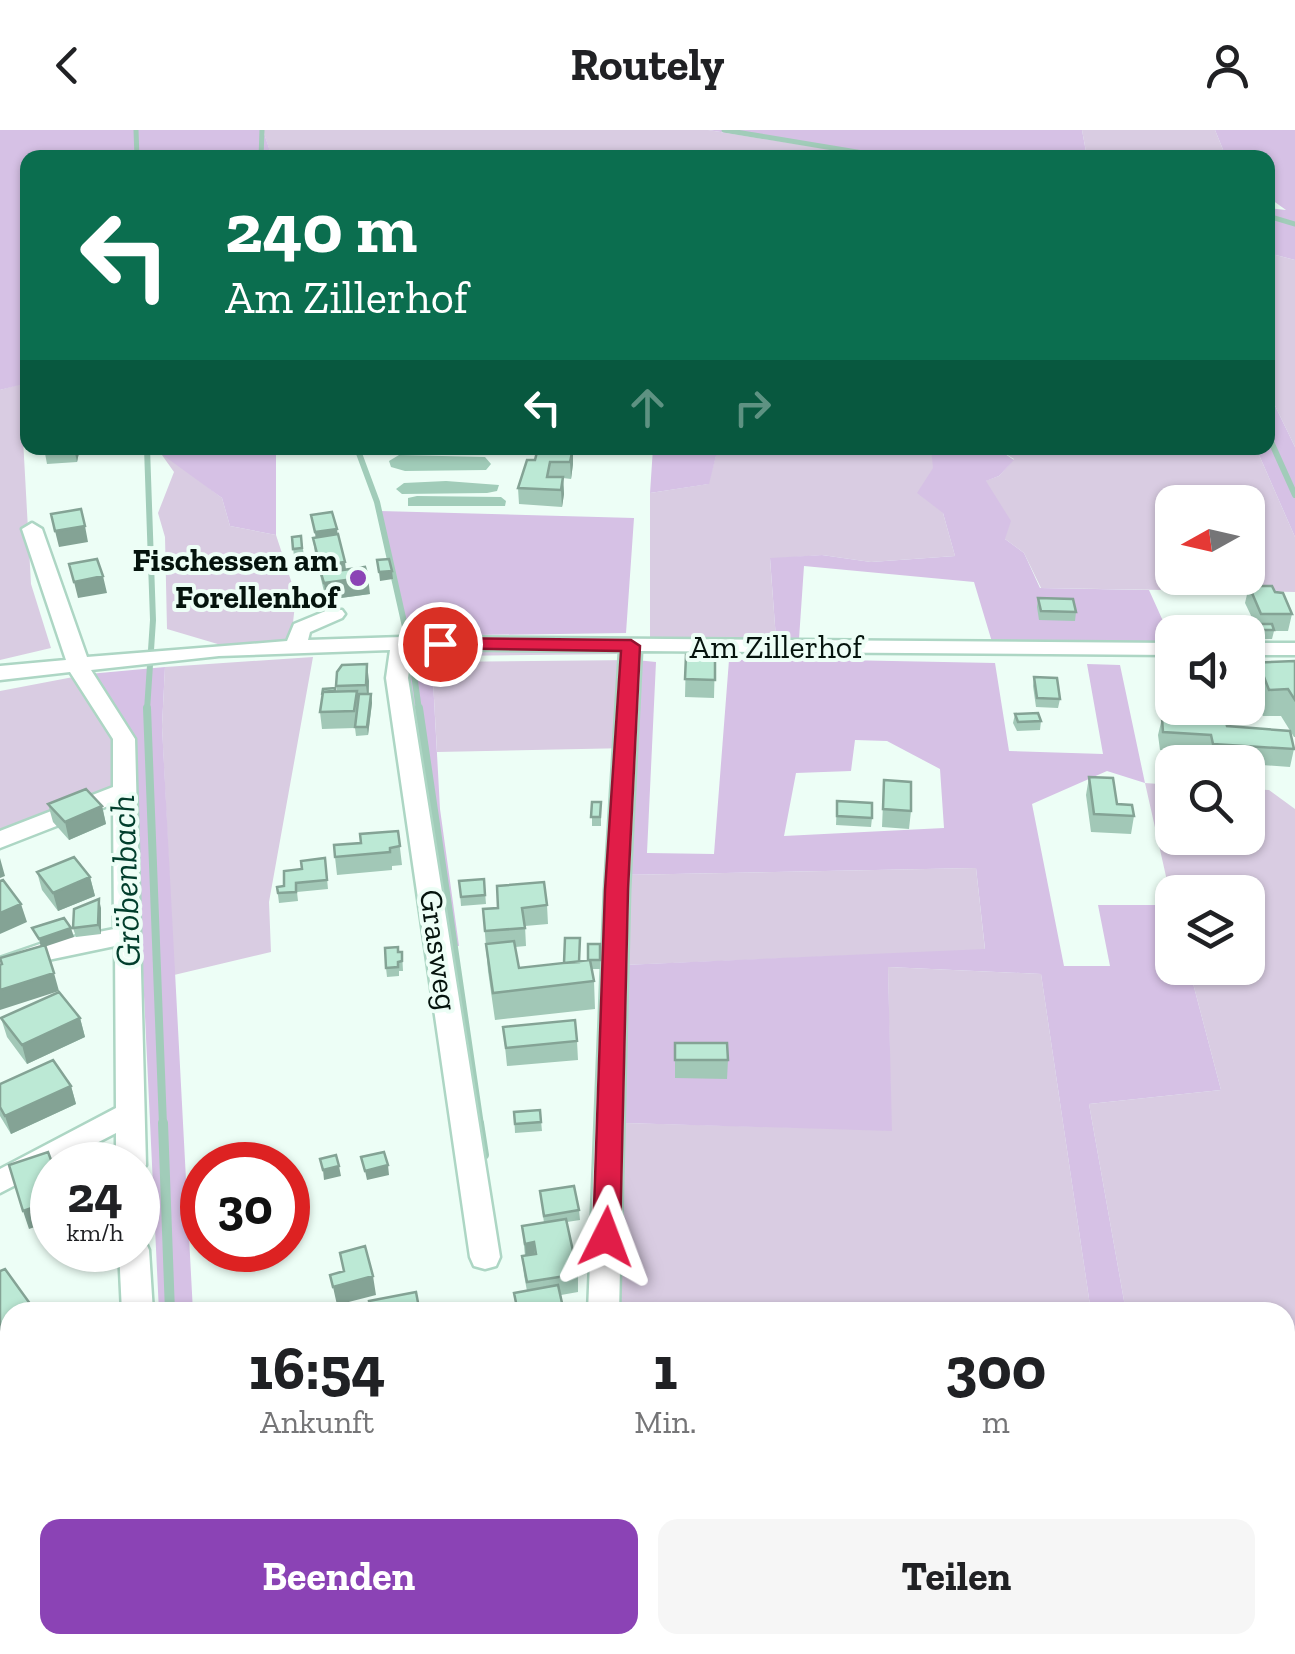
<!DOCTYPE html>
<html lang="de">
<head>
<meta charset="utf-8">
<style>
	body { margin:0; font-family:"Zilla Slab",serif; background:#f6f6f6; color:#202124; height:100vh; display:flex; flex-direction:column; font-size:38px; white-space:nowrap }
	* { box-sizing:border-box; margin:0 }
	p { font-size:32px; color:#757577 }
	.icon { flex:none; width:55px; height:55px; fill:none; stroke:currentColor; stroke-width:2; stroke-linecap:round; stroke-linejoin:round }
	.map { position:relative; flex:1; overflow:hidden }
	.details { position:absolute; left:0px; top:1172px; width:1295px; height:352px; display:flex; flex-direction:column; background:#fff; border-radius:30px 30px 0 0; box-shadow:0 2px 8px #0004 }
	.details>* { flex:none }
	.banner { position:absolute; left:20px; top:20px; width:1255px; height:305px; border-radius:20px; box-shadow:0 2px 8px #0004; background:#0b6e4f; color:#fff; overflow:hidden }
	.needle { width:65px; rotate:262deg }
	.controls { position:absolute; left:1155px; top:355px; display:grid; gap:20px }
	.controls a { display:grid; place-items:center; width:110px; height:110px; border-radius:20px; background:#fff; box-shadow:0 2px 8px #0004; font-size:50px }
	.speed { position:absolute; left:30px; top:1012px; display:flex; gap:20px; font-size:50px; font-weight:700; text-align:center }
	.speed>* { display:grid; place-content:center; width:130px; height:130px; border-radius:50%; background:#fff; box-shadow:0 2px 8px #0004; line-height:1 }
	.speed small { font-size:25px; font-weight:400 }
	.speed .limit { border:15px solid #d22; background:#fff; color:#111 }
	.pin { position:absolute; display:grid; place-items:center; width:85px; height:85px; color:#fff; margin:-42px; border:5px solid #fff; border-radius:50%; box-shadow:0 2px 10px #0007 }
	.me { position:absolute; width:110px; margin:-55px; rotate:3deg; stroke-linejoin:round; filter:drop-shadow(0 0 8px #0008) }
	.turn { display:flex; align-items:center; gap:35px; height:210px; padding:0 40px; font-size:45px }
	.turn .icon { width:130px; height:130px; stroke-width:2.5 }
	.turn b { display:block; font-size:70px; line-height:85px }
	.lanes { display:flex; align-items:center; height:95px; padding:0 40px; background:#0003; justify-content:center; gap:50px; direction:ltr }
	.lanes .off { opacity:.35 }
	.eta { display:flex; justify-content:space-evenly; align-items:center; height:170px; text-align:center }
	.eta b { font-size:60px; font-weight:700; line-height:70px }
	.cta { display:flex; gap:20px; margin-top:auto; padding:20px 40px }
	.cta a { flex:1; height:115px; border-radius:20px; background:#8b43b5; color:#fff; font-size:40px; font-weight:700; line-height:115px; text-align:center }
	.cta a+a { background:#f6f6f6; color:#202124 }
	header { display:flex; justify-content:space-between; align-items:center; height:130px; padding:0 40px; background:#fff; font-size:45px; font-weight:700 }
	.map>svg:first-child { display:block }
</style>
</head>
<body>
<header><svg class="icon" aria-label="back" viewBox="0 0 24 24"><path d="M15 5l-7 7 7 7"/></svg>Routely<svg class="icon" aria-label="person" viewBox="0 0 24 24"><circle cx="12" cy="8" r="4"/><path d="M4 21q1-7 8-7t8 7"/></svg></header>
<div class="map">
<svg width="1295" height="1524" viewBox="0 0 1295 1524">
	<rect width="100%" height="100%" fill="#edfef6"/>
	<!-- green -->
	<path fill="#d9cce2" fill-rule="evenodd" d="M263,0h445l170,27 -606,1z
		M1082,0h133l11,27h-139z
		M1268,123l27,7v187l-27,-56z
		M20,254l11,200 20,64 -51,12v-270z
		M157,318l65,50 8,28 46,9 20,61 -5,44 -70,5 -54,-16 -2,-92 -7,-24 16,-41z
		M718,318h213l12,65 12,43 -84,6 -49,-7 -52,4 6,80h-126v-146l58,-9z
		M996,318h260l39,89v55l-254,-4 -17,-35 -19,-14 -20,-58 14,-5 15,-17zM1172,372h76v76h-76z
		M413,519h195l10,5 -170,2z
		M313,527l-44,245 2,50 -97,23 -12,-249 3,-59z
		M636,530l-6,88 -193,4 -5,-90z
		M89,544l45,110 -134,50v-143z
		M1145,653l27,2v53h76v-49l21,1 26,19v845h-694l-6,-9h690v-333h-159l-37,-208 132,-14 -32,-122h59v-76h-76v11z
		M976,738l9,82 -362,15 -2,-90z
		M888,837l153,7 50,338h-473l6,-189 267,7z"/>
	<!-- forest -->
	<path fill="#d6c1e5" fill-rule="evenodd" d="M0,0h263l9,27 -244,1 -1,225 -27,7z
		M708,0h374l5,27h-209z
		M1215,0h80v130l-27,-7v-45l18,2 -18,-13v-39l-42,-1z
		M1268,261l27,56v90l-39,-89h12z
		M158,318h118v87l-46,-9 -8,-28 -62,-45z
		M653,318h65l-9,36 -59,9z
		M931,318h65l18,12 -15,16 -13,5 25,40 -6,18 19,14 16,35 109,2 23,51 -180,1 -18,-60 -170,-16 -5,73h-23l-6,-81 52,-3 49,7 84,-6 -12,-43 -26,-20 16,-25z
		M380,381l254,7 -8,115 -217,3z
		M403,526l29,6 8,147 19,137 -11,-1z
		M789,529l206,4 14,88 94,3 -16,-90 33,1 25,118 -38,-12 -75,33 32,162h46l-12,-61h74v63h17l32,122 -132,14 37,208h-35l-50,-338 -153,-7 4,164 -268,-8 -1,-158 362,-16 -9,-81 -355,7 15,-215 20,2 -9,191 67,1 15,-194zM855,610l32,1 53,28 4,59 -160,8 12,-63 55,-2z
		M165,537l-3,59 31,586h-34l-25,-528 -45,-110z"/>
	<!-- water -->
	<path fill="#a1ccb9" d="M399,325l86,2 6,7 -5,6 -81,1 -14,-4 -2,-6z
		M446,351l53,4 -2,6 -10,2 -85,1 -6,-5 8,-6z
		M417,366l84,1 5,4 -1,5h-97v-8z"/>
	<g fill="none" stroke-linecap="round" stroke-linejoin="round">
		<!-- stream-far3 -->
		<path stroke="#a1ccb9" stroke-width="5" d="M136,0l1,28
			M724,0l169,28
			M261,28l1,-28
			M1268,86l27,8"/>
		<!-- stream-far2 -->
		<path stroke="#a1ccb9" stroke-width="6" d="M1268,305l27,60
			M357,318l20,54 29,129
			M412,530l7,50
			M147,580l6,-90 -6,-172"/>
		<!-- stream-far1 -->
		<path stroke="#a1ccb9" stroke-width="8" d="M147,578l16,417
			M419,578l61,417"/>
		<!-- stream -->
		<path stroke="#a1ccb9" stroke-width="10" d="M163,993l7,189
			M479,993l5,32
			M180,1515v9"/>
		<defs>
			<path id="minor" d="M32,393l10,6 45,128 200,-16 7,-17 34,-14h14l3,4 -3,4 -32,14 -2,8 94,-3 770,6v12l-531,-4 -12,239 -10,422h-31l17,-422 15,-239 -208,-2 -4,29 92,579 -4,9 -11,3 -11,-3 -4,-9 -84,-579 4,-28 -171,6 -128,14 44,69 11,426 -8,9v-9h-22v-32l-116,60v-24l116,-61 -1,-162 -67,14 -48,17v-19l43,-15 71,-14 -1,-125 -113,44v-17l113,-44v-48l-43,-67 -70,8v-14l66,-6 -44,-131z
				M1248,513h47v12h-47z
				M138,1109l7,2 4,9 4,62h-31l-3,-62h19z
				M126,1515h36v9h-36z"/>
		</defs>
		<!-- minor casing -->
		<use href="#minor" stroke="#add6c4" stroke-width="5"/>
		<!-- minor -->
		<use href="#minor" fill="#fff" fill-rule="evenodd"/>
	</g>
	<!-- wall -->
	<path fill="#a2c8b7" d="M44,318h36l-3,14 -30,2z
		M573,318v16l-2,15 -8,-1 1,16 -2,13 -43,-3 -1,-16 17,-28z
		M311,385l26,20 9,35 24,24 -44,6 -11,-46 -2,-16 3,-1z
		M301,406l3,20 -10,1 -2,-20z
		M1249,456l26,6 17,22 -4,17h-14l-2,8h-24v-7h-9l2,-8h14l-10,-21z
		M1038,468l38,14 -1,9 -36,-1 -2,-13z
		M686,525l29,1 -1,42 -29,-1z
		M1295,531v76h-1l-13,-21h-18l-6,-13h-9v-40z
		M1034,547l26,22 -2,9 -22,-1 -3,-21z
		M369,551v13h2l1,9 -4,32 -12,1 -1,-8 -33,1 -2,-17 17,-21 -1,-5z
		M1015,584l26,7 -1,9 -23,1 -4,-8z
		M1162,588l65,8 67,23 -4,18 -42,-3v-2l-39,-1 -3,-8 -46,-3 -2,-15z
		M1089,647l28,27 17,12 -3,18 -40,-2 -5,-37z
		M884,650l27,31 -2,18 -27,-2z
		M837,671l35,17 -1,9 -35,-2z
		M592,672h9v24h-9z
		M48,674l54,2 4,18 -37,16 -16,-18z
		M398,701l4,34 -10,1v4l-55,5 -2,-18 26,-14z
		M325,728l3,31 -31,3 1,9 -19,2 -2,-16 7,-1 18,-17z
		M37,742l53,5 5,19 -37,15 -16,-21z
		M484,749l2,25 -25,2 -2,-25z
		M547,775l1,19 -23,2 1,20 -11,1 4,21 69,-7 12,-17v25h-8l2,12 1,28 -100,11 -7,-49 -5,-62z
		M101,778v26l-25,3 -3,-9z
		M398,822h4l1,19h-4v5l-12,1 -1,-9z
		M1,888h79l5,19 -58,27 -20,-27z
		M503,897l74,14 1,19 -71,6z
		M675,913l53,17 -1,19 -52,-1z
		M0,954l71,2 5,18 -65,30 -11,-18z
		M540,980l2,21 -27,2 -1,-21z
		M540,1061l39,19 1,10 -13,2 11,52v18l-17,3 3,17h-48l-2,-19 13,-2 -3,-16 -2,-19h3l-3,-30 22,-3z
		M10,1380v41l-10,-21v-14z"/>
	<!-- shaded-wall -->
	<path fill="#84a395" d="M74,318h6l-3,14z
		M573,318v16l-2,15 -1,-17z
		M563,347l1,17 -2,13 -1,-17z
		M85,396l3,16 -29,5 -4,-16z
		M337,399l1,8 -22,3 -1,-8z
		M345,432l2,17 -26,-6 1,9 -2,-17z
		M392,441l1,8 -13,2 -1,-9z
		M103,446l4,17 -29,5 -4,-16z
		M368,447l2,17 -44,6 -2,-17z
		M367,534l2,17 -1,22 -2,-18z
		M371,564l1,9 -4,32 -1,-8z
		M102,676l4,18 -37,16 -4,-18z
		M0,728l5,18 -5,2z
		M90,747l5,19 -37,15 -5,-18z
		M99,769l2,9v26l-3,-9z
		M21,774l6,18 -27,12v-21z
		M71,798l3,9 -33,11 -2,-9z
		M54,843l5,18 -59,19v-20z
		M80,888l5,19 -58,27 -5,-19z
		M71,956l5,18 -65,30 -6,-18z
		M388,1035l1,10 -22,5 -2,-9z
		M339,1036l2,10 -17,4 -1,-10z
		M52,1071v20l-23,8 -6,-18z
		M534,1112l1,19 -9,1 -1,-18z
		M373,1146l3,19 -39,10 -4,-18z
		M419,1178v4h-24z
		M10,1208v23l-10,5v-22z
		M10,1315v34l-10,7v-34z
		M7,1460l3,8v24l-10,6v-33z"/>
	<!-- building -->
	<path fill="#bce9d5" stroke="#84a395" stroke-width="2.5" d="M538,318h35l-3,14h-20l-3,15h16l-2,13 -43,-2 9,-28h8z
		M81,379l4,17 -30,5 -4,-17z
		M332,382l5,17 -22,3 -4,-17z
		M338,404l7,28 -25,3 -7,-27z
		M301,406l1,12 -9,1 -1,-12z
		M97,429l6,17 -29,6 -5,-18z
		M389,429l3,12 -13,1 -2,-12z
		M365,437l3,10 -44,6 -3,-10z
		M1249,456h23l3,6 8,1 9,21h-31z
		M1038,468l35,1 3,13 -35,-1z
		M1241,494h31l2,6h-30z
		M686,525l29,1v24l-30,-1z
		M1295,531v39l-7,-11 -19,1 -5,-13h-16v-14z
		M367,534l-1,21 -30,1 1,-14 5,-7z
		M1034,547l23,1 3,21 -23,-1z
		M335,558v3l-12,1 -1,3 1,-6z
		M357,561l-3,20 -34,1 3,-20z
		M359,564h12l-4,33h-12z
		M1038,583l3,8 -23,1 -3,-8z
		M1162,588l64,4 1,4 63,5 4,18 -81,-5 -2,-9 -48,-3z
		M1089,647l24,1 4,26 15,1 2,11 -40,-2z
		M884,650l27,2v29l-28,-2z
		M86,659l16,17 -37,16 -17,-18z
		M837,671l35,2v15l-35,-2z
		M592,672h9l-1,15h-9z
		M398,701l2,15 -10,2v4l-55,5 -1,-12 27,-2 -1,-9z
		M74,727l16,20 -37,16 -16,-21z
		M325,728l2,22 -31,3v9l-18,1 -1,-6 7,-1v-15l18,-2 -1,-8z
		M484,749l1,16 -24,2 -2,-16z
		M3,750l18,24 -21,9v-32z
		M544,752l3,23 -25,3 3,20 -40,3 -2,-22 15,-1 -1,-22z
		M99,769l-1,26 -25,3 1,-19z
		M64,788l7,10 -32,11 -7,-11z
		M565,808h15l-1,24 -15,1z
		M514,811l5,27 71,-8 4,21 -101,12 -7,-49z
		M588,814h12v16h-12z
		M45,815l9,28 -54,17v-25l2,-1 -2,-6z
		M398,817v5h4v9l-4,1v5l-12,1 -1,-20z
		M59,862l21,26 -58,27 -21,-27z
		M575,890l2,21 -71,7 -3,-21z
		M675,913h52l1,17h-53z
		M53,930l18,26 -66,30 -5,-9v-23z
		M540,980l1,12 -26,2 -1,-12z
		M48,1022l5,13 -1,36 -29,10 -14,-46z
		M384,1022l4,13 -23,6 -4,-14z
		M336,1025l3,11 -16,4 -3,-11z
		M574,1056l5,24 -35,6 -4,-25z
		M566,1089l12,55 -51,8 -5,-26 14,-2 -2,-12 -9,2 -3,-18z
		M365,1116l8,30 -40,11 -3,-12 14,-4 -4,-18z
		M5,1139l31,43h-26v26l-10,6v-73z
		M558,1155l6,27h-46l-4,-19z
		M416,1162l3,16 -24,4h-24l-2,-11z
		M0,1287l10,14v14l-10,7z
		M10,1380v31l-10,-15v-10z
		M0,1450l7,10 -7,5z
		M19,1515h23l6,9h-42z"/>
	<!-- route -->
	<path fill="#e11d48" stroke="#92132f" stroke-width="2.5" d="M440,508l191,2 9,6 -12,244 -8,347 -4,8 -10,3 -9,-3 -4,-8 12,-347 16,-239 -188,-3 -2,-4z"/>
	<!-- markers -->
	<circle fill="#8b43b5" stroke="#edfef6" stroke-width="4" cx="358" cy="448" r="10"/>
	<g text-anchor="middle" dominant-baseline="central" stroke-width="8" stroke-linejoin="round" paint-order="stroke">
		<!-- poi labels -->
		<g font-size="32" font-weight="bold" fill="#05130d" stroke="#edfef6" text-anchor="end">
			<text x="338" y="430">Fischessen am<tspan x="338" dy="37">Forellenhof</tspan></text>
		</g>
		<!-- street labels -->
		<g font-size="32" fill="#05130d" stroke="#edfef6">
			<text x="776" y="517">Am Zillerhof</text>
			<text transform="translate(439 820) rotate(82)">Grasweg</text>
		</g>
		<!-- water labels -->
		<g font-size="35" font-style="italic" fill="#013e2c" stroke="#edfef6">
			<text transform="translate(125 751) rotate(-92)">Gröbenbach</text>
		</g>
	</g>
</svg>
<div class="controls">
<a><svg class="needle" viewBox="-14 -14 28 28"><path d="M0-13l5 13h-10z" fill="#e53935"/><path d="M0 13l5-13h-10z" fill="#757577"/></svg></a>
<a><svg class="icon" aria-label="sound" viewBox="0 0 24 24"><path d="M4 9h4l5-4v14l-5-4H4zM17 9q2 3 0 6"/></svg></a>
<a><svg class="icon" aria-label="search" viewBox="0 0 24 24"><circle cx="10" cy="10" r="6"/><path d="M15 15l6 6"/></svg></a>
<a><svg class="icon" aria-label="layers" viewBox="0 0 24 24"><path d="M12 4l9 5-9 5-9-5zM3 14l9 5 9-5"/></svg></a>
</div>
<div class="speed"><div>24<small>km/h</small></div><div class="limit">30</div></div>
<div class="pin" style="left:440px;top:514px;background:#d93025"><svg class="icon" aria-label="arrive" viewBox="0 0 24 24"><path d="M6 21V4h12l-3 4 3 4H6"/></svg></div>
<svg class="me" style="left:606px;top:1107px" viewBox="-20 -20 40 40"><path d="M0-17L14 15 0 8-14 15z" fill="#e11d48" stroke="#fff" stroke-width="4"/></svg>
<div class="banner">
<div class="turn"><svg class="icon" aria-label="left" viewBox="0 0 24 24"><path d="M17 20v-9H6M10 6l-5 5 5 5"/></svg><div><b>240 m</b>Am Zillerhof</div></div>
<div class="lanes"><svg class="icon" aria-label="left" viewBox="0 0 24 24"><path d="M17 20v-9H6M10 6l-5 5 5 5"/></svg><svg class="icon off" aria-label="ahead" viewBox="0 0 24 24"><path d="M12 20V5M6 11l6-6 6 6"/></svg><svg class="icon off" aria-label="right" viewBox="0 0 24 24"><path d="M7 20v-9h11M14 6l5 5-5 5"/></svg></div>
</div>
<section class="details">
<div class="eta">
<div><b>16:54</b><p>Ankunft</p></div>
<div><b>1</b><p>Min.</p></div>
<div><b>300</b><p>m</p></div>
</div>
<div class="cta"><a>Beenden</a><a>Teilen</a></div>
</section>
</div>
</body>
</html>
